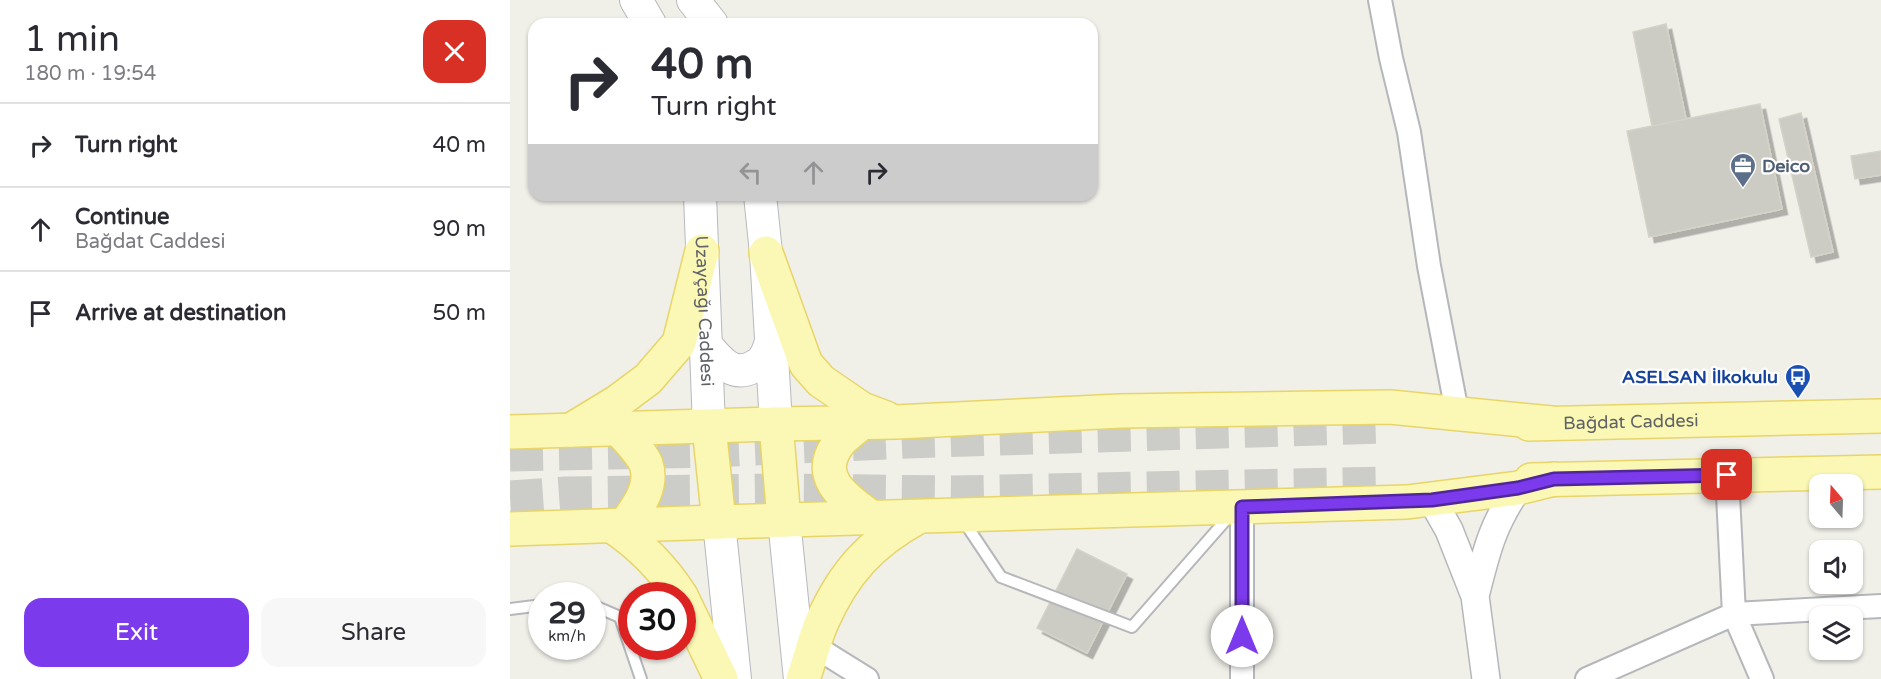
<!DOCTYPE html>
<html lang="en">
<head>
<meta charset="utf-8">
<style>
	body { margin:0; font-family:"Varela Round",sans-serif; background:#f7f7f7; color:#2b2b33; height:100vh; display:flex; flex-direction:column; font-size:22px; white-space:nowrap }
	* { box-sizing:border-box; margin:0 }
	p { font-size:20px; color:#7c7c81 }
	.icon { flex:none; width:33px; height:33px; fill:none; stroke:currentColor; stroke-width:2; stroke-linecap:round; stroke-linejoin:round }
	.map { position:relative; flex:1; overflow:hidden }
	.side { display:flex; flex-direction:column; background:#fff; width:510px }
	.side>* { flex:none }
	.guide { position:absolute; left:18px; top:18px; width:570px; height:183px; border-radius:18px; box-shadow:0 2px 4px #0004; background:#fff; color:#2b2b33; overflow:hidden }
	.needle { width:39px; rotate:341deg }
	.controls { position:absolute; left:1299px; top:474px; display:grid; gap:12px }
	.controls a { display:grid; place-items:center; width:54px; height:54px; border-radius:12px; background:#fff; box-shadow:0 2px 4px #0004; font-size:30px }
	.speed { position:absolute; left:18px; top:582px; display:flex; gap:12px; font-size:30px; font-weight:700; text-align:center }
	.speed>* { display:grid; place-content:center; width:78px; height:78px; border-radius:50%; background:#fff; box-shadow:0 2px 4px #0004; line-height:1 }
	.speed small { font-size:15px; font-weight:400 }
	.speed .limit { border:9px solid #d22; background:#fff; color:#111 }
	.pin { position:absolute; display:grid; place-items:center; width:51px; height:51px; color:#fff; margin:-26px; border-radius:12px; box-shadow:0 3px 9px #0006 }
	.me { position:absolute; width:66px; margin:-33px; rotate:0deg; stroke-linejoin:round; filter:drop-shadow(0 0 4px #0008) }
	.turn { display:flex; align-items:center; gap:21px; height:126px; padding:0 24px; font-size:27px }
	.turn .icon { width:78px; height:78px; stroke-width:2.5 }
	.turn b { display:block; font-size:42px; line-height:51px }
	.lanes { display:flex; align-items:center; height:57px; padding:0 24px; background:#0003; justify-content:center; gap:30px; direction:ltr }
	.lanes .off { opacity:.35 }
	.round { display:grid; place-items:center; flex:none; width:63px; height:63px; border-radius:18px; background:#f7f7f7 }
	.head { display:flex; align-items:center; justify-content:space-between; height:102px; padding:0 24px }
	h1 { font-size:36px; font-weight:600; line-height:45px }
	.button { display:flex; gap:12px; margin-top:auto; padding:12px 24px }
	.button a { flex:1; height:69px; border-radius:18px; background:#7c3aed; color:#fff; font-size:24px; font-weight:600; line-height:69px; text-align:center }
	.button a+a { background:#f7f7f7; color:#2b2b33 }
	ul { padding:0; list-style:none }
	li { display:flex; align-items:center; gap:18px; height:84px; padding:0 24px; border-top:2px solid #e1e1e2 }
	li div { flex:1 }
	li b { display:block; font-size:22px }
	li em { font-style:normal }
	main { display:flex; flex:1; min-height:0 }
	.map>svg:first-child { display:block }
</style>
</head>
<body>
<main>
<section class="side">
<div class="head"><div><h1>1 min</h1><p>180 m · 19:54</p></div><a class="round" style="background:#d93025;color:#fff"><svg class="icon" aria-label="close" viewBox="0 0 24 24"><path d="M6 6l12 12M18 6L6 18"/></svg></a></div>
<ul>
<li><svg class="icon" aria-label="right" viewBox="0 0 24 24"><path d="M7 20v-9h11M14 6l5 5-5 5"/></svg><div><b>Turn right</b></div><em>40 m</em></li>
<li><svg class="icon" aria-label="ahead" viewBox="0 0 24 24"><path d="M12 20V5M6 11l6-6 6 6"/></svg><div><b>Continue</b><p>Bağdat Caddesi</p></div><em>90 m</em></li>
<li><svg class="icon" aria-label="arrive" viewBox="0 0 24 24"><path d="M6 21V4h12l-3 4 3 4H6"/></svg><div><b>Arrive at destination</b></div><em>50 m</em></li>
</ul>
<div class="button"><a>Exit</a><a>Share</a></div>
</section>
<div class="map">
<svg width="1371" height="679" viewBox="0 0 1371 679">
	<defs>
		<filter id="shadow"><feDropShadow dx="5.5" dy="5.5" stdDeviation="0" flood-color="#0004"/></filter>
	</defs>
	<rect width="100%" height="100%" fill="#f0efe8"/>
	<!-- building -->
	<path fill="#cccbc4" stroke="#d5d2c7" stroke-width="1.5" filter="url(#shadow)" d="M1156,24l20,95 -34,7 -19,-94z
		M1250,104l22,105 -133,28 -22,-106z
		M1291,113l32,139 -22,5 -32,-138z
		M1371,151v24l-26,4 -4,-23z
		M567,549l50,25 -40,79 -50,-25z"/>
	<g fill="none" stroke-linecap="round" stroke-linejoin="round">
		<!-- primary-tunnel -->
		<path stroke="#ccccc8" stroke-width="33" stroke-dasharray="33 16" stroke-linecap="butt" d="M0,455l200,-4 197,-9 473,-15
			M0,497l56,-4 210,-3 178,2 435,-9"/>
		<defs>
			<path id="service" d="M453,520l38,57 131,50 100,-114
				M82,605l28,12 21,62
				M0,609l32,-4"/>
			<path id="minor" d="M870,0l11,58 18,74 20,134 28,146
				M1217,475l7,139 28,65
				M304,646l53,33
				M732,679v-172
				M1077,679l147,-65 147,-8"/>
			<path id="tertiary" d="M922,500l17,30 26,66 11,83
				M965,596c11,-43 17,-71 43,-108"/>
			<g id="secondary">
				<path d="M126,0l14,24"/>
				<path d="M183,0l19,24"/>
				<path id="s1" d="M190,195l9,232"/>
				<path d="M250,195l6,58 10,171"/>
				<path d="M196,345c13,15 26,33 47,22 4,-2 9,-5 11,-9 4,-5 5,-12 8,-18"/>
				<path d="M274,520l16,159"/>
				<path d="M209,522l16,157"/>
			</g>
			<g id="primary">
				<path d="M256,253l40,111 15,17 41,28 24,9"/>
				<path d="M352,422c-7,7 -18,14 -24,22 -25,35 10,56 34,74"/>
				<path d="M266,424l120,-2 224,-11 270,-4 161,16"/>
				<path id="s2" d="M1019,424l352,-8"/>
				<path d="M199,427l10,95 688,-20 111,-14 36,-9"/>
				<path d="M109,429c8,10 22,23 27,35 8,23 -9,44 -21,61"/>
				<path d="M61,430l46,-28 31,-23 31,-36 23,-92"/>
				<path d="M0,432l266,-8 8,96"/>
				<path d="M1021,480l350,-8"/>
				<path d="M102,526c27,18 51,42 69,70"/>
				<path d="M0,529l209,-7"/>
				<path d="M172,598l39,81"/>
				<path d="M293,679c7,-19 11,-39 19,-57 22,-50 49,-79 96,-105"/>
			</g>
		</defs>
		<!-- service casing -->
		<use href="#service" stroke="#b5b7bb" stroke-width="14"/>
		<!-- minor casing -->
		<use href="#minor" stroke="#b5b7bb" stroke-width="26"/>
		<!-- tertiary casing -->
		<use href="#tertiary" stroke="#b5b7bb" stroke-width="30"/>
		<!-- secondary casing -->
		<use href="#secondary" stroke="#b6b9be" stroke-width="34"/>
		<!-- primary casing -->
		<use href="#primary" stroke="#e8d569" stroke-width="36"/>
		<!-- service -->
		<use href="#service" stroke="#fff" stroke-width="10"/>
		<!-- minor -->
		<use href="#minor" stroke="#fff" stroke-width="22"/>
		<!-- tertiary -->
		<use href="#tertiary" stroke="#fff" stroke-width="27"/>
		<!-- secondary -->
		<use href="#secondary" stroke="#fff" stroke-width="32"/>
		<!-- primary -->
		<use href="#primary" stroke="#faf8b4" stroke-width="33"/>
	</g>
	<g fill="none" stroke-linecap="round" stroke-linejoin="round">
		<defs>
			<path id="route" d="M732,636v-129l190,-7 86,-12 36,-9 173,-4"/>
		</defs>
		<!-- route casing -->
		<use href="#route" stroke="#51269a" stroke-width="15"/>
		<!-- route -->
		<use href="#route" stroke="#7c3aed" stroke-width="10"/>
	</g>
	<!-- icons -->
	<defs>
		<symbol id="office-pin" viewBox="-11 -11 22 30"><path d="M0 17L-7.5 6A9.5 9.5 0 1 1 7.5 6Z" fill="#5c6f8a" stroke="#fff"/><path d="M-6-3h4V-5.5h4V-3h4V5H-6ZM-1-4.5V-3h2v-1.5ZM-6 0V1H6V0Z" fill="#fff"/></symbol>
		<symbol id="bus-pin" viewBox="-11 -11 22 30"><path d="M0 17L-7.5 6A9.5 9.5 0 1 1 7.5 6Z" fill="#1a4fb4" stroke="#fff"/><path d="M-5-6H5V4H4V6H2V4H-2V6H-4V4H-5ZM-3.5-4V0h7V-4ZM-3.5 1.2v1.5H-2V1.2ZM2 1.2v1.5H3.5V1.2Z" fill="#fff"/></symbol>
	</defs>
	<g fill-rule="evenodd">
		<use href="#office-pin" x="1218" y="151" width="30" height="40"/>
		<use href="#bus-pin" x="1273" y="362" width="30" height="40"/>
	</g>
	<g text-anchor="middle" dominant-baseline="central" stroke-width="4.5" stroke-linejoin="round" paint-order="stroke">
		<!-- service labels -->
		<g font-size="18" font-weight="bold" fill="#4e5e75" stroke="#fff" text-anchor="start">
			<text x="1252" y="166">Deico</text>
		</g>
		<!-- street labels -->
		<g font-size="18" fill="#5f6267" stroke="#fff">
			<text stroke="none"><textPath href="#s1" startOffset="116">Uzayçağı Caddesi</textPath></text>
			<text stroke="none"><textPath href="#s2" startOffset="102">Bağdat Caddesi</textPath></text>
		</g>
		<!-- transit labels -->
		<g font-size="18" font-weight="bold" fill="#164399" stroke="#fff" text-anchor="end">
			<text x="1268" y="377">ASELSAN İlkokulu</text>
		</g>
	</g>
</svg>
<div class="controls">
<a><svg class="needle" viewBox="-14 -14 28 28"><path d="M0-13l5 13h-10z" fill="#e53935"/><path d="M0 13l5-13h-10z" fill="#7c7c81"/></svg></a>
<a><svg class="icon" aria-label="sound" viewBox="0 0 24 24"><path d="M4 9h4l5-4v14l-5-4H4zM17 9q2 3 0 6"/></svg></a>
<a><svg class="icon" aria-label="layers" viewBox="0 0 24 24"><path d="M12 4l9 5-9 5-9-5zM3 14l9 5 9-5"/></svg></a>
</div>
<div class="speed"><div>29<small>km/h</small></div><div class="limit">30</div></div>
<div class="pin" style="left:1217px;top:475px;background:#d93025"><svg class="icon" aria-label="arrive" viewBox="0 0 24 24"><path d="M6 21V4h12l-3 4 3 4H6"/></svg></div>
<svg class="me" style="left:732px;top:636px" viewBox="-20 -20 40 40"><circle r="19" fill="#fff"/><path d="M0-13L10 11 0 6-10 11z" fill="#7c3aed"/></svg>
<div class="guide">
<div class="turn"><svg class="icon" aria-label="right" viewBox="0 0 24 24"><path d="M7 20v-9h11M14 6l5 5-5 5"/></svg><div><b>40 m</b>Turn right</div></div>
<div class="lanes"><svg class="icon off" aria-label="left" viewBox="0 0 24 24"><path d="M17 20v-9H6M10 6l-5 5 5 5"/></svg><svg class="icon off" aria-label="ahead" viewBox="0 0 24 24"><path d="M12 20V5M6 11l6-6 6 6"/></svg><svg class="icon" aria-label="right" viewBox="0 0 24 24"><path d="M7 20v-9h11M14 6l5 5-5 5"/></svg></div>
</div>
</div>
</main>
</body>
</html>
